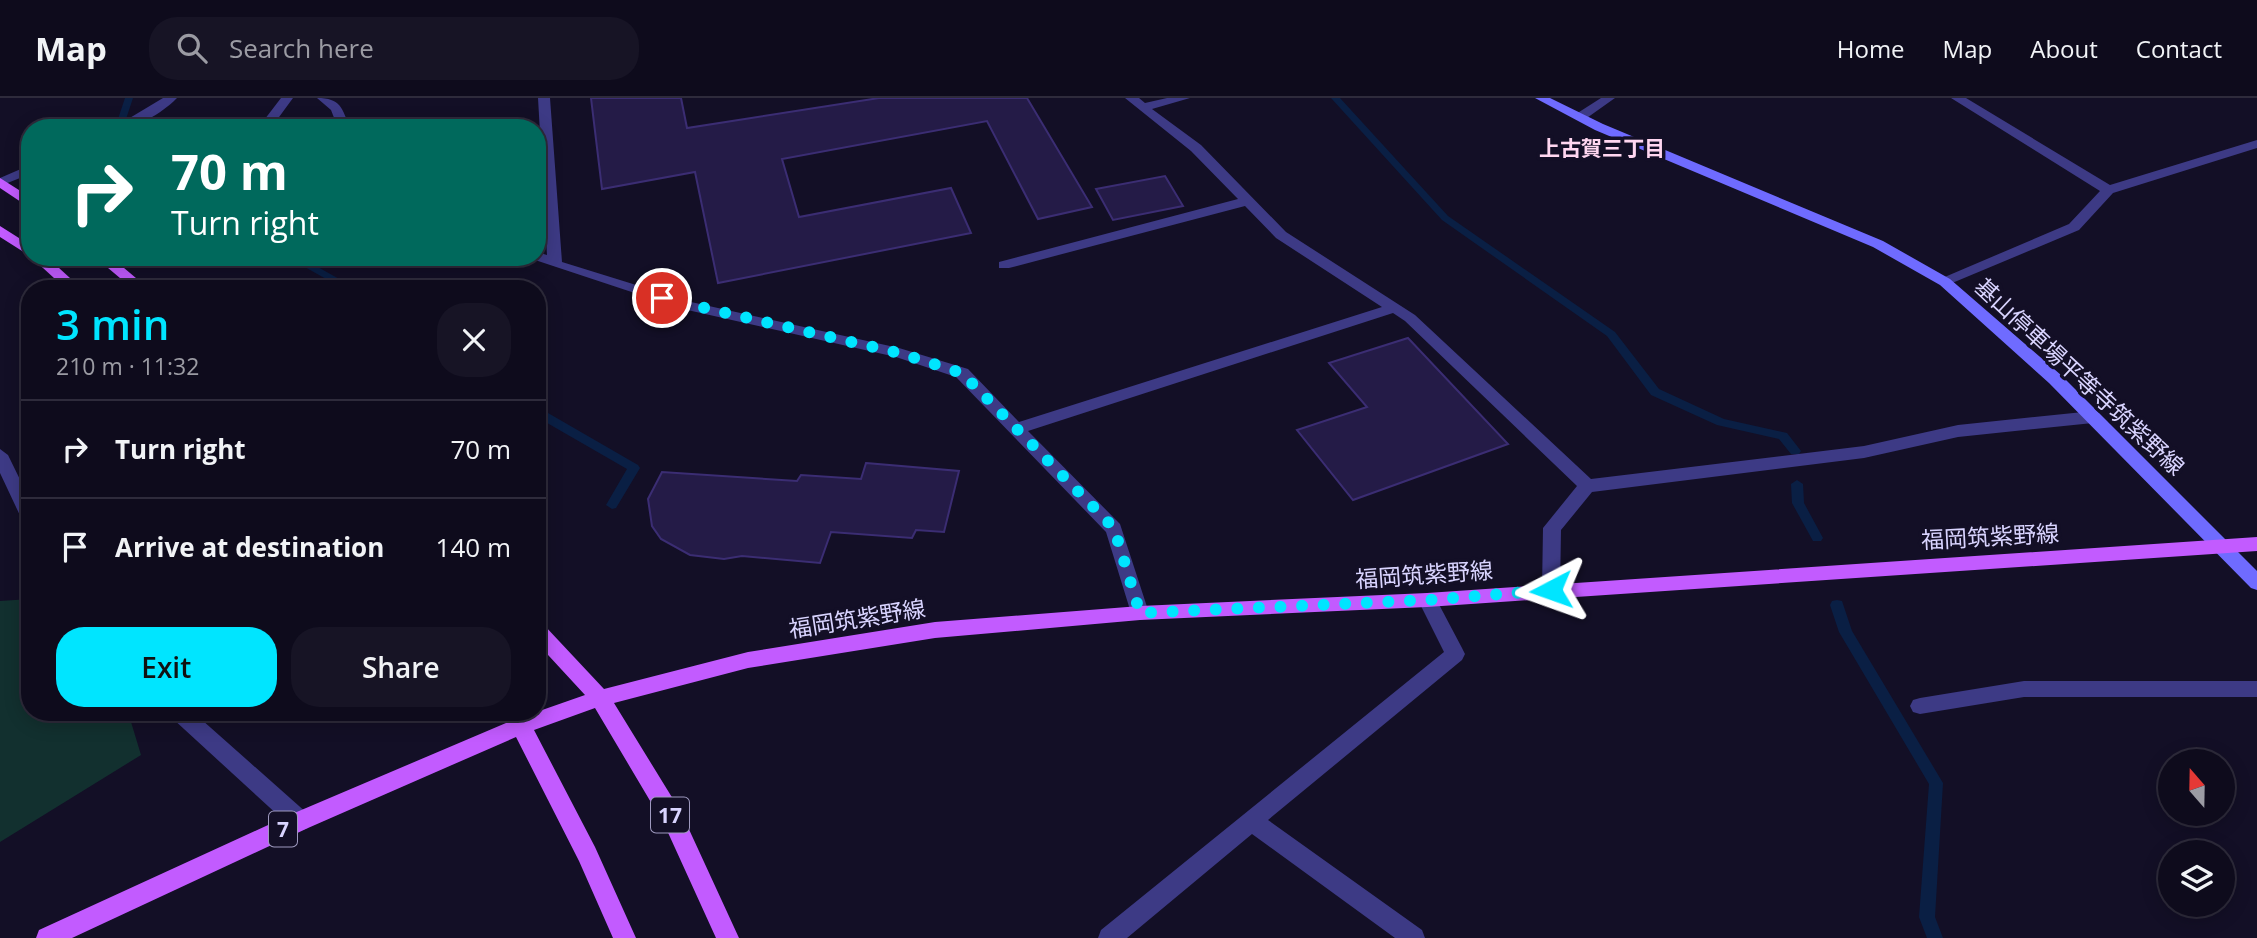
<!DOCTYPE html>
<html lang="en">
<head>
<meta charset="utf-8">
<style>
	body { margin:0; font-family:"Open Sans","Noto Sans JP",sans-serif; background:#171425; color:#f1f3f6; height:100vh; display:flex; flex-direction:column; font-size:26px; white-space:nowrap }
	* { box-sizing:border-box; margin:0 }
	p { font-size:23px; color:#9b9ba3 }
	.icon { flex:none; width:38px; height:38px; fill:none; stroke:currentColor; stroke-width:2; stroke-linecap:round; stroke-linejoin:round }
	.map { position:relative; flex:1; overflow:hidden }
	.drawer { position:absolute; left:21px; top:182px; width:525px; height:441px; display:flex; flex-direction:column; background:#0e0b1c; border-radius:28px; box-shadow:0 4px 18px #0003,0 0 0 2px #2e2b3b }
	.drawer>* { flex:none }
	.top-card { position:absolute; left:21px; top:21px; width:525px; height:147px; border-radius:28px; box-shadow:0 4px 18px #0003,0 0 0 2px #2e2b3b; background:#00695c; color:#fff; overflow:hidden }
	.needle { width:46px; rotate:340deg }
	.buttons { position:absolute; left:2158px; top:651px; display:grid; gap:14px }
	.buttons a { display:grid; place-items:center; width:77px; height:77px; border-radius:50%; background:#0e0b1c; box-shadow:0 4px 18px #0003,0 0 0 2px #2e2b3b; font-size:35px }
	.pin { position:absolute; display:grid; place-items:center; width:60px; height:60px; color:#fff; margin:-30px; border:4px solid #fff; border-radius:50%; box-shadow:0 2px 7px #0007 }
	.me { position:absolute; width:77px; margin:-38px; rotate:266deg; stroke-linejoin:round; filter:drop-shadow(0 0 5px #0008) }
	.turn { display:flex; align-items:center; gap:24px; height:147px; padding:0 35px; font-size:32px }
	.turn .icon { width:91px; height:91px; stroke-width:2.5 }
	.turn b { display:block; font-size:49px; line-height:60px }
	.round { display:grid; place-items:center; flex:none; width:74px; height:74px; border-radius:28px; background:#171425 }
	.summary { display:flex; align-items:center; justify-content:space-between; height:119px; padding:0 35px }
	h1 { font-size:42px; font-weight:600; line-height:52px; color:#00e5ff }
	.button { display:flex; gap:14px; margin-top:auto; padding:14px 35px }
	.button a { flex:1; height:80px; border-radius:28px; background:#00e5ff; color:#111; font-size:28px; font-weight:600; line-height:80px; text-align:center }
	.button a+a { background:#171425; color:#f1f3f6 }
	ul { padding:0; list-style:none }
	li { display:flex; align-items:center; gap:21px; height:98px; padding:0 35px; border-top:2px solid #2e2b3b }
	li div { flex:1 }
	li b { display:block; font-size:26px }
	li em { font-style:normal }
	header { display:flex; align-items:center; gap:42px; box-sizing:border-box; height:98px; padding:0 35px; background:#0e0b1c; border-bottom:2px solid #2e2b3b }
	header strong { font-size:33px }
	nav { display:flex; gap:38px; margin-inline-start:auto; font-size:24px }
	.search { width:490px; height:63px; background:#171425; display:flex; align-items:center; gap:18px; box-sizing:border-box; padding:0 24px; border-radius:28px; color:#9b9ba3; font-size:26px }
	.map>svg:first-child { display:block }
</style>
</head>
<body>
<header>
<strong>Map</strong>
<div class="search"><svg class="icon" aria-label="search" viewBox="0 0 24 24"><circle cx="10" cy="10" r="6"/><path d="M15 15l6 6"/></svg>Search here</div>
<nav><a>Home</a><a>Map</a><a>About</a><a>Contact</a></nav>
</header>
<div class="map">
<svg width="2257" height="840" viewBox="0 0 2257 840">
	<rect width="100%" height="100%" fill="#130f26"/>
	<!-- green -->
	<path fill="#12302f" d="M30,501v113h98l13,43 -141,87v-241z"/>
	<g fill="none" stroke-linecap="round" stroke-linejoin="round">
		<!-- stream -->
		<path fill="#0a1f44" fill-rule="evenodd" d="M125,0h8l-10,30h-8z
			M1331,0h9l108,118 167,116 44,57 65,30 63,14 14,18 -2,3h-8l-12,-15 -62,-14 -66,-30 -44,-59 -165,-116z
			M287,159h13l57,32h-13z
			M537,314l11,1 90,52 2,3 -24,40 -4,1 -6,-4 21,-36 -85,-49h-5z
			M1797,382l6,4 1,19 19,35 -2,3h-8l-21,-38 -1,-19z
			M1837,502l5,1 10,30 91,152 -8,134 8,21h-16l-8,-21 10,-133 -90,-152 -9,-27 2,-4z"/>
	</g>
	<!-- building -->
	<path fill="#241b47" stroke="#3b2d73" stroke-width="2" d="M591,0h90l6,30 192,-30h148l65,109 -54,12 -51,-98 -205,38 17,58 152,-29 20,45 -253,50 -23,-111 -93,17z
		M1165,78l18,30 -70,14 -17,-31z
		M1408,240l100,106 -155,56 -56,-70 70,-23 -38,-44z
		M866,365l93,8 -15,61 -28,-2 -4,8 -81,-6 -11,31 -78,-7 -18,3 -34,-4 -29,-16 -9,-13 -4,-27 14,-27 135,9 4,-6 60,4z"/>
	<g fill="none" stroke-linecap="round" stroke-linejoin="round">
		<!-- minor -->
		<path fill="#3d3a85" fill-rule="evenodd" d="M163,0h14c-17,17 -40,30 -64,30z
			M281,0h12l-22,30h-13z
			M317,0c24,0 25,10 33,30h-12l-7,-18z
			M538,0h12l12,164 129,40 208,46 69,21 51,53 363,-115 -106,-69 -31,-32 -236,62h-10v-6l239,-63 -47,-48 -66,-53h14l6,5 22,-5h23l-38,11 49,36 85,87 129,83 176,164 273,-33 94,-21 135,-14 8,6 -8,6 -135,14 -94,21 -272,34 -31,38 -1,60 -2,5 -7,2 -7,-2 -2,-5 1,-62 34,-42 -172,-165 -12,-8 -365,118 92,93 29,89 -2,5 -7,2 -7,-2 -2,-5 -25,-81 -150,-155 -60,-20 -213,-48 -151,-50 -1,-2h6v-5l10,3z
			M1601,0h14l-31,22h-8v-6z
			M1951,0h15l144,87 147,-45v8l-144,45 -34,37 -134,56 -7,-4 2,-3 129,-55 31,-33z
			M30,67v9l-30,12v-8z
			M0,351l8,6 22,45v25l-6,-1 -24,-51z
			M1427,495l7,2 28,53 3,6 -3,6 -194,160 154,110 3,8h-30l-143,-104 -125,104h-29l3,-8 343,-278 -26,-52 2,-5z
			M2024,583h233v16h-233l-104,17 -7,-2 -3,-6 3,-6 7,-2z
			M169,614h24l115,102 3,7 -3,7 -8,3 -8,-3 -120,-110z"/>
		<!-- secondary -->
		<path fill="#6f6bff" fill-rule="evenodd" d="M1535,0h15l53,26 280,117 67,38 111,96 196,196v19l-6,-2 -202,-205 -109,-98 -67,-38 -278,-117z"/>
		<!-- primary -->
		<path fill="#c25bff" fill-rule="evenodd" d="M0,80l30,19v11l-30,-20z
			M0,128l30,19v11l-30,-19z
			M31,159h16l35,32h-16z
			M95,159h16l38,32h-16z
			M2257,439v14l-830,56 -287,13 -205,18 -187,30 -134,35 67,109 58,126h-23l-51,-112 -70,-118 -61,22 61,117 41,91h-23l-34,-77 -63,-124 -208,91 -236,110h-36l3,-8 253,-116 214,-91 -8,-11h23l4,4 60,-21 -48,-52v-21l7,3 60,64 144,-37 187,-30 205,-16 287,-13z"/>
	</g>
	<g fill="none" stroke-linecap="round" stroke-linejoin="round">
		<!-- route -->
		<path stroke="#00e5ff" stroke-width="12" stroke-dasharray="0 21.6" d="M662,200l237,55 63,20 152,155 26,85 287,-13 124,-10"/>
	</g>
	<g text-anchor="middle" dominant-baseline="central" stroke-width="7" stroke-linejoin="round" paint-order="stroke">
		<!-- far-neighbourhood labels -->
		<g font-size="21" font-weight="bold" fill="#ffd6f0" stroke="#130f26">
			<text x="1602" y="50">上古賀三丁目</text>
		</g>
		<!-- shield labels -->
		<g fill="#130f26" stroke="#9e99be" stroke-width="2">
			<rect x="651" y="699.5" width="38" height="35" rx="5"/>
			<rect x="269" y="713.5" width="28" height="35" rx="5"/>
		</g>
		<g font-size="21" font-weight="bold" fill="#d9d4ff">
			<text x="670" y="717">17</text>
			<text x="283" y="731">7</text>
		</g>
		<!-- street labels -->
		<g font-size="23" fill="#d9d4ff" stroke="#130f26">
			<text transform="translate(2080 278) rotate(43)">基山停車場平等寺筑紫野線</text>
			<text transform="translate(1990 438) rotate(-3)">福岡筑紫野線</text>
			<text transform="translate(1424 476) rotate(-4)">福岡筑紫野線</text>
			<text transform="translate(857 520) rotate(-9)">福岡筑紫野線</text>
		</g>
	</g>
</svg>
<div class="buttons">
<a><svg class="needle" viewBox="-14 -14 28 28"><path d="M0-13l5 13h-10z" fill="#e53935"/><path d="M0 13l5-13h-10z" fill="#9b9ba3"/></svg></a>
<a><svg class="icon" aria-label="layers" viewBox="0 0 24 24"><path d="M12 4l9 5-9 5-9-5zM3 14l9 5 9-5"/></svg></a>
</div>
<div class="pin" style="left:662px;top:200px;background:#d93025"><svg class="icon" aria-label="arrive" viewBox="0 0 24 24"><path d="M6 21V4h12l-3 4 3 4H6"/></svg></div>
<svg class="me" style="left:1551px;top:492px" viewBox="-20 -20 40 40"><path d="M0-17L14 15 0 8-14 15z" fill="#00e5ff" stroke="#fff" stroke-width="4"/></svg>
<div class="top-card">
<div class="turn"><svg class="icon" aria-label="right" viewBox="0 0 24 24"><path d="M7 20v-9h11M14 6l5 5-5 5"/></svg><div><b>70 m</b>Turn right</div></div>
</div>
<section class="drawer">
<div class="summary"><div><h1>3 min</h1><p>210 m · 11:32</p></div><a class="round"><svg class="icon" aria-label="close" viewBox="0 0 24 24"><path d="M6 6l12 12M18 6L6 18"/></svg></a></div>
<ul>
<li><svg class="icon" aria-label="right" viewBox="0 0 24 24"><path d="M7 20v-9h11M14 6l5 5-5 5"/></svg><div><b>Turn right</b></div><em>70 m</em></li>
<li><svg class="icon" aria-label="arrive" viewBox="0 0 24 24"><path d="M6 21V4h12l-3 4 3 4H6"/></svg><div><b>Arrive at destination</b></div><em>140 m</em></li>
</ul>
<div class="button"><a>Exit</a><a>Share</a></div>
</section>
</div>
</body>
</html>
